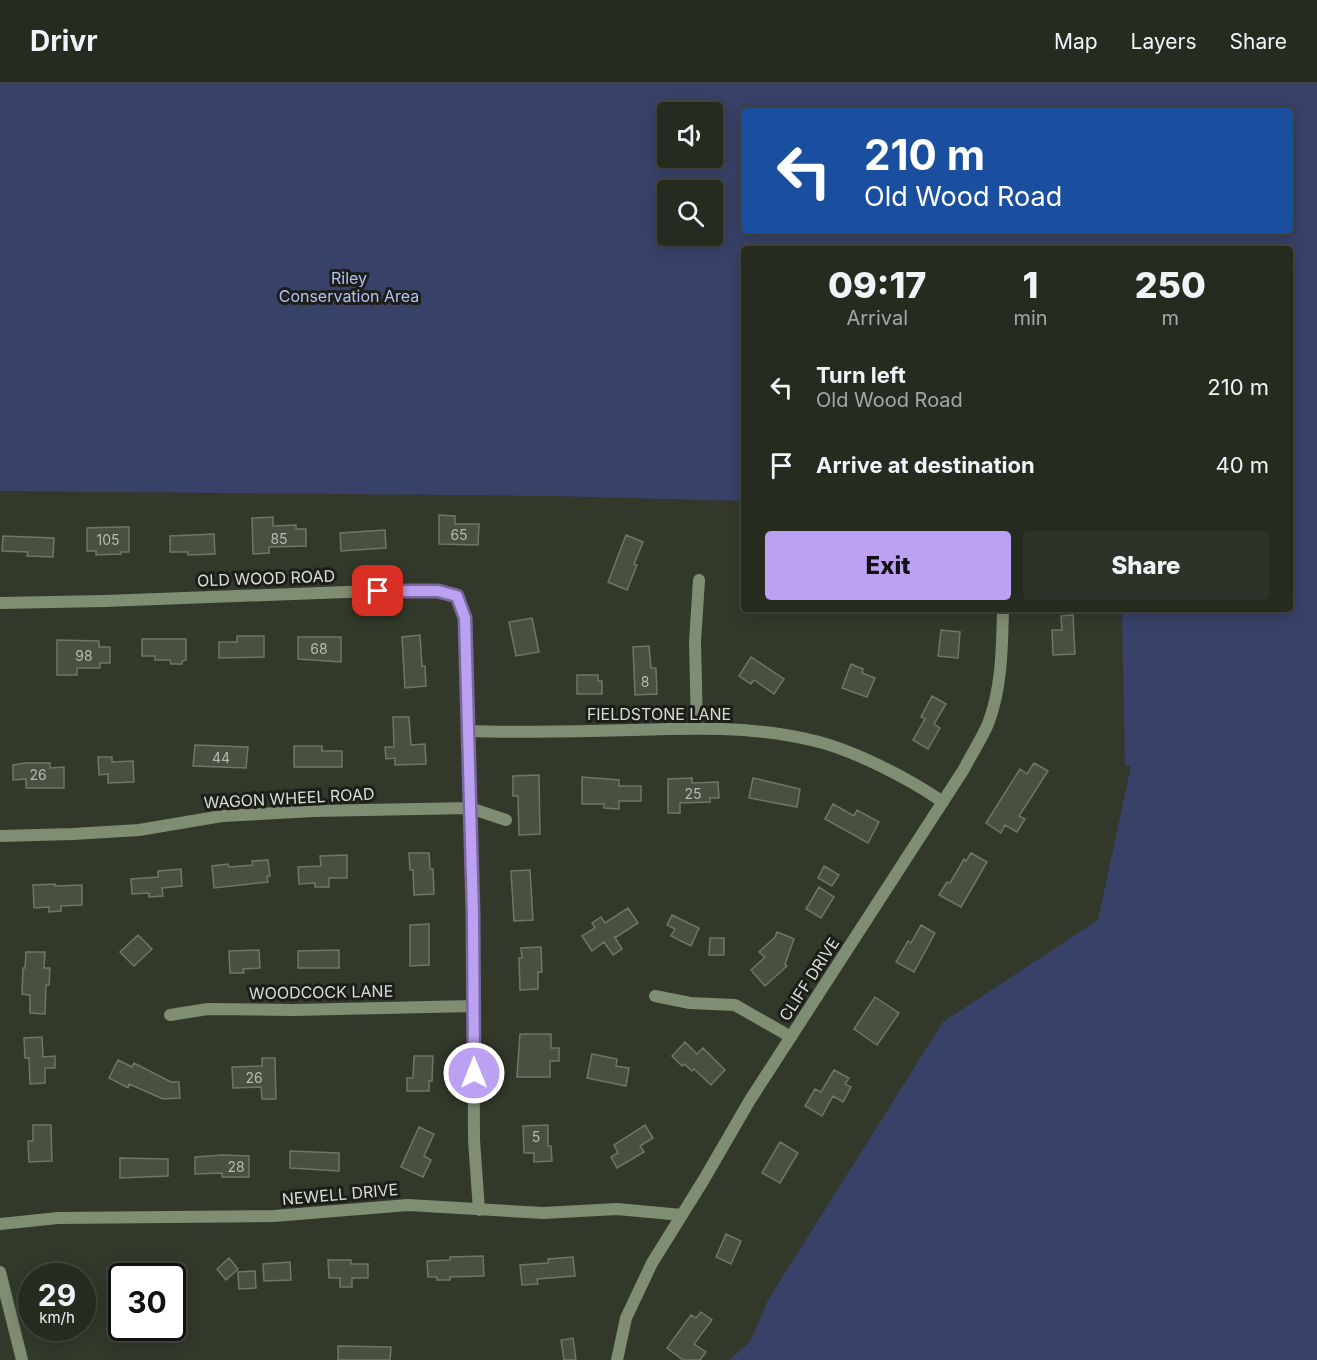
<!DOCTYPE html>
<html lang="en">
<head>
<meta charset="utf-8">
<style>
	body { margin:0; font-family:Inter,sans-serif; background:#2e3329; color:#f1f3f6; height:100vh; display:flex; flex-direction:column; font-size:22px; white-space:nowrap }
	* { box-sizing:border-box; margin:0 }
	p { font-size:20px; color:#a4a7a5 }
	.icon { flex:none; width:33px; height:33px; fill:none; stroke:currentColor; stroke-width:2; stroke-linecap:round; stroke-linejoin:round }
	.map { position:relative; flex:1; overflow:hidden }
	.panel { position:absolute; left:741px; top:162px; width:552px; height:366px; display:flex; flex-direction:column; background:#262b20; border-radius:6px; box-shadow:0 3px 15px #0003,0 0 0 2px #42473e }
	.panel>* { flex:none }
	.guide { position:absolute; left:741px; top:24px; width:552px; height:126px; border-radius:6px; box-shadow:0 3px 15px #0003,0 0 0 2px #42473e; background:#1a4fa0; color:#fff; overflow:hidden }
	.buttons { position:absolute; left:657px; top:18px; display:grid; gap:12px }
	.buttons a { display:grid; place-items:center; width:66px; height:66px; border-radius:6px; background:#262b20; box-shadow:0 3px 15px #0003,0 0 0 2px #42473e; font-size:30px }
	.speed { position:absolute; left:18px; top:1179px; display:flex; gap:12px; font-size:30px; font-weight:700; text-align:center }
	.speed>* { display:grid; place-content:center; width:78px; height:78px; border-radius:50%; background:#262b20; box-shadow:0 3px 15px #0003,0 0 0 2px #42473e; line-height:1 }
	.speed small { font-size:15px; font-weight:400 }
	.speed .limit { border:3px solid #111; border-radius:9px; background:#fff; color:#111 }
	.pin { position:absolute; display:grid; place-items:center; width:51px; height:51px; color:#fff; margin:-26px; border-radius:12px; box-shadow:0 3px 9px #0006 }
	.me { position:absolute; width:66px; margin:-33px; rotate:0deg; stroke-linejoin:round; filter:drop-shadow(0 0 4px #0008) }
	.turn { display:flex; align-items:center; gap:21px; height:126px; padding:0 24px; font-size:27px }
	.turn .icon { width:78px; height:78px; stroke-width:2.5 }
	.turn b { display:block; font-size:42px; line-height:51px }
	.eta { display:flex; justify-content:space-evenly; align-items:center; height:102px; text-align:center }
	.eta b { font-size:36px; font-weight:800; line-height:42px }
	.cta { display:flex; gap:12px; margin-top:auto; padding:12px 24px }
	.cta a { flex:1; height:69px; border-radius:6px; background:#bca0f2; color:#111; font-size:24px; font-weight:800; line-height:69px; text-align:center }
	.cta a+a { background:#2e3329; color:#f1f3f6 }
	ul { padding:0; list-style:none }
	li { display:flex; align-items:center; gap:18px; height:78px; padding:0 24px }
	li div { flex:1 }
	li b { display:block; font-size:22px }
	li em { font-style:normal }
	header { display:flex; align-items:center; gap:36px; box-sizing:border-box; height:84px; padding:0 30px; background:#262b20; border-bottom:2px solid #42473e }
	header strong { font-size:28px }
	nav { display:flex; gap:33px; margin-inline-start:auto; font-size:21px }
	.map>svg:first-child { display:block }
</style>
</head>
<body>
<header>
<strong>Drivr</strong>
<nav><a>Map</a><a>Layers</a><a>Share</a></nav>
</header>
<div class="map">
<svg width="1317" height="1276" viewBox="0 0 1317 1276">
	<rect width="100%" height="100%" fill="#32392b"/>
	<!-- green -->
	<path fill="#384168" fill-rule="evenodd" d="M0,0h1317v1276h-588l21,-18 18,-42 175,-278 155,-102 33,-154 -6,-1 -3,-156h168v-360h-546v252l-192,-5 -552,-5zM744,27h546v120h-546zM712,28v46h-44v-46zM668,106h44v46h-44z"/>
	<!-- building -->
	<path fill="#485041" stroke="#6e7667" stroke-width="1.5" d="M439,431l16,1v8h24l-1,21 -39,-1z
		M273,433v9l23,-1v4h10v17l-37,1v6l-16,1 -1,-36z
		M118,443h11v25h-8v2l-25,1v-4h-9v-23z
		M385,446l1,18 -45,3 -1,-18z
		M214,450l1,20 -27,1v-3h-18v-16z
		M626,451l17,7 -9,22 3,1 -10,25 -19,-8z
		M3,452l51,2 -1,19 -26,-1 1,-4 -26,-1z
		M1073,531l2,39 -22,1 -1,-25h10l-1,-14z
		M532,534l7,34 -23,4 -7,-34z
		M941,546l19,2 -2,26 -20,-2z
		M420,551l2,31h3l1,20 -21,2 -3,-51z
		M237,552h27v21l-45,1v-16h18z
		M298,553h43v25l-43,-3z
		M142,555h44v21l-4,1v3h-11l-1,-4h-15v-4h-13z
		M57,556l42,1v6h11v16h-10v5h-23v7h-20z
		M649,562l2,22h5l1,26 -22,1 -2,-48z
		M751,573l33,22 -10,15 -20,-14 -3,4 -12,-8z
		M851,580l12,5 -1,4 13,5 -8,19 -25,-9z
		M577,591h21v6h4v13h-25z
		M932,612l14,8 -12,20 6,4 -12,21 -15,-9 12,-21 -4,-2z
		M393,633h16l2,28 14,-1 1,20 -31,1v-7l-9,1 -1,-12h9z
		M195,661l53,2 -2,21 -53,-2z
		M294,662h28v5h20v16h-48z
		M98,673h14v5l21,-1 1,21 -26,1v-9l-9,1z
		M25,679h25v5l14,-1v21h-38v-9l-13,1v-15z
		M1034,679l14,8 -29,45 6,3 -8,13 -12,-7 -4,8 -15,-10 34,-54 7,5z
		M539,691l1,59 -21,1 -1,-39h-5v-20z
		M582,693l37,3v6h22v15h-22v8l-15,-1v-4h-22z
		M692,694v5l26,-1 1,16h-9v4l-30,1v10h-12v-34z
		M753,694l47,11 -3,18 -48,-9z
		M833,720l21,12 3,-6 22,12 -11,21 -43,-24z
		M409,769h20l1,16h3l1,25 -20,1 -1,-25h-3z
		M971,769l16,9 -26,45 -22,-12 8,-13 3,1 14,-24 2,2z
		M347,771v23h-18v9h-14v-4l-16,1 -1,-17 23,-1 -1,-10z
		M268,776l2,16h-3l1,6 -54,6 -2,-22 16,-2 1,3 24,-2 -1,-4z
		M824,782l15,9 -7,11 -14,-8z
		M181,785l1,17 -20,2 1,8 -14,1v-4l-17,1 -1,-15 27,-2v-6z
		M530,786l3,50 -19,1 -3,-50z
		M55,800v2l27,-1v20l-21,1v5l-12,1v-5l-15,1 -1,-23z
		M819,803l15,10 -13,21 -15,-9z
		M628,824l10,15 -23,15 -1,-2 8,13 -9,6 -9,-13 -12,9 -10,-15 13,-8 -3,-5 9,-6 4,6z
		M672,831l27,13 -8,18 -20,-10 4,-7 -8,-4z
		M429,840v41l-19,1v-41z
		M921,841l14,8 -21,39 -18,-10 12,-21 3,2z
		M777,848l17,7 -9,25 2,2 -22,20 -14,-16 14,-13 -6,-5 16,-15z
		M138,851l14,14 -18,17 -14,-14z
		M710,854h14v17h-15z
		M541,863l1,25h-4v17l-18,1 -1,-32h3l-1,-10z
		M259,866l1,18 -17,1 1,4h-14l-1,-22z
		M339,866v18h-41v-17z
		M26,868h19l-1,16h6l-1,17h-3l-1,29 -15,-1v-18l-8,-1 1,-26h2z
		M875,913l24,16 -22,32 -23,-16z
		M520,950h31v14h8v13h-9v16h-33z
		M42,953l1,20 12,-1v12h-10v15l-15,1 -1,-26h-4l-1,-20z
		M685,958l12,12 6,-6 22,22 -14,15 -17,-16 -2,2 -8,-7 -2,2 -10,-10z
		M592,970l25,5 -1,7 13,2 -3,18 -39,-8z
		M414,972h19l-1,25h-3v10h-22v-13h6z
		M262,974h13l1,41h-14l-1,-12 -28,1 -1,-21 30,-1z
		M118,976l14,7 2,-4 37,19h8l1,16 -17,1 -34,-15 -1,4 -19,-10z
		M834,986l15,8 -4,6 6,3 -8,15 -10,-6 -11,20 -17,-10 10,-17 6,3z
		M33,1041h18l1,36 -23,1 -1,-21h5z
		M548,1041v21h3l1,15 -18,1v-9h-10l-1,-27z
		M645,1041l8,13 -13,8 4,6 -27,16 -6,-11 7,-4 -4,-8z
		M419,1043l15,7 -10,22 7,4 -8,17 -22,-10z
		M780,1058l18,11 -18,30 -18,-10z
		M290,1067l49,2v18l-49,-3z
		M222,1071l27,1v21h-27v-4l-27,1v-17z
		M120,1074l48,1v17l-48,2z
		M726,1150l15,7 -10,23 -15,-7z
		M483,1172l1,20 -34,1v3h-13v-3h-9l-1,-16 23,-1v-3z
		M573,1173l2,19 -38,3 1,5 -16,1 -2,-20 28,-2v-4z
		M229,1174l9,11 -12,11 -9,-11z
		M328,1176h23v4h17v14h-16v9h-12v-9h-11z
		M290,1178l1,18 -27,1 -1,-17z
		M156,1180v12h-27v-11z
		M255,1187l1,17 -17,1 -1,-17z
		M701,1228l11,8 -18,24 12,8 -6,8h-17l-16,-12 24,-33 5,3z
		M573,1254l3,22h-12l-3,-20z
		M338,1262l53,1 -1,13h-52z"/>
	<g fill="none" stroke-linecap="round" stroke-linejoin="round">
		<!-- minor -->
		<path stroke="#7f8d72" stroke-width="12" d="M0,519l105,-2 295,-11 38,1 19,5 8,22 8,296 1,226 5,70
			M697,644l-2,-86 4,-62
			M468,647c55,2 110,0 165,-1 59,-2 120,-4 178,10 41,9 97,38 132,62
			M0,752l73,-2 66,-4 83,-14 92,-5 156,-3 36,12
			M655,912l35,7 45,2 56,32
			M170,931l38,-6 85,1 180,-4
			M0,1140l58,-6 216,-2 134,-11 135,8 74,-4 65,6
			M0,1188l22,88
			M617,1276l9,-42 26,-55 51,-82 47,-81 214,-331c7,-14 17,-29 24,-45 14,-36 14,-77 15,-115"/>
	</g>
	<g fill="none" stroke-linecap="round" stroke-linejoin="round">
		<defs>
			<path id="route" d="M378,507h60l19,5 8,22 8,296 1,159"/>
		</defs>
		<!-- route casing -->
		<use href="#route" stroke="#7a689d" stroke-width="15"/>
		<!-- route -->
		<use href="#route" stroke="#bca0f2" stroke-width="10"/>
	</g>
	<g text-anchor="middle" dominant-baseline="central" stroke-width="6" stroke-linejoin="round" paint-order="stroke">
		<!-- number labels -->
		<g font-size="14" fill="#b5bab0">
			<text x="459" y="450">65</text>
			<text x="279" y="454">85</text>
			<text x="108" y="455">105</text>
			<text x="319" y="564">68</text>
			<text x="84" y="571">98</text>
			<text x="645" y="597">8</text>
			<text x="221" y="673">44</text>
			<text x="38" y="690">26</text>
			<text x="693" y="709">25</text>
			<text x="254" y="993">26</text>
			<text x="536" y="1052">5</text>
			<text x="236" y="1082">28</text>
		</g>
		<!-- park labels -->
		<g font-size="16" fill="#b3c1f6" stroke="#1c1f19">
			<text x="349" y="194">Riley<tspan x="349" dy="18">Conservation Area</tspan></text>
		</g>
		<!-- street labels -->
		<g font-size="16" fill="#d9ded5" stroke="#1c1f19">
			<text transform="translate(266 494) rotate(-2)">OLD WOOD ROAD</text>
			<text x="659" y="630">FIELDSTONE LANE</text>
			<text transform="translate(289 714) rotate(-3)">WAGON WHEEL ROAD</text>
			<text transform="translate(809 895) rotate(-57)">CLIFF DRIVE</text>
			<text transform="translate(321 908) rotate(-1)">WOODCOCK LANE</text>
			<text transform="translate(340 1110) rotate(-5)">NEWELL DRIVE</text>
		</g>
	</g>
</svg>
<div class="buttons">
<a><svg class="icon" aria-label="sound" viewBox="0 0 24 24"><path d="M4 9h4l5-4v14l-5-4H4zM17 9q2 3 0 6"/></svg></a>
<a><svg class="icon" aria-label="search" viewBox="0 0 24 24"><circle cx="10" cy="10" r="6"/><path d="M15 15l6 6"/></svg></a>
</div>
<div class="speed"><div>29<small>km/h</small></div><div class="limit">30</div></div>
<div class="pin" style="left:378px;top:507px;background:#d93025"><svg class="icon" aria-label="arrive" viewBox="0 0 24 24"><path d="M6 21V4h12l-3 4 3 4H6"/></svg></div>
<svg class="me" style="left:474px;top:989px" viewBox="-20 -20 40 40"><circle r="17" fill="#bca0f2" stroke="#fff" stroke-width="3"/><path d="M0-11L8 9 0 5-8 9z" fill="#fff"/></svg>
<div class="guide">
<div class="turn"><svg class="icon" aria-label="left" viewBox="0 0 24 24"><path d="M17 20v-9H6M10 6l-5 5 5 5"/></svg><div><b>210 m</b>Old Wood Road</div></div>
</div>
<section class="panel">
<div class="eta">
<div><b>09:17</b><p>Arrival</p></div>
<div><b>1</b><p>min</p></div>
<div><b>250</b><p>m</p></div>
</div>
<ul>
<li><svg class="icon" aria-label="left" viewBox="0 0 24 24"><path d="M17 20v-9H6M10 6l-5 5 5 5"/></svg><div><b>Turn left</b><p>Old Wood Road</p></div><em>210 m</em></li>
<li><svg class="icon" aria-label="arrive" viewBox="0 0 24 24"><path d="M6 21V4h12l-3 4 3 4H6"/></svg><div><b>Arrive at destination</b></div><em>40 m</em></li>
</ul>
<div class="cta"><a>Exit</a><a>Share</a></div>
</section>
</div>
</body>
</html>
